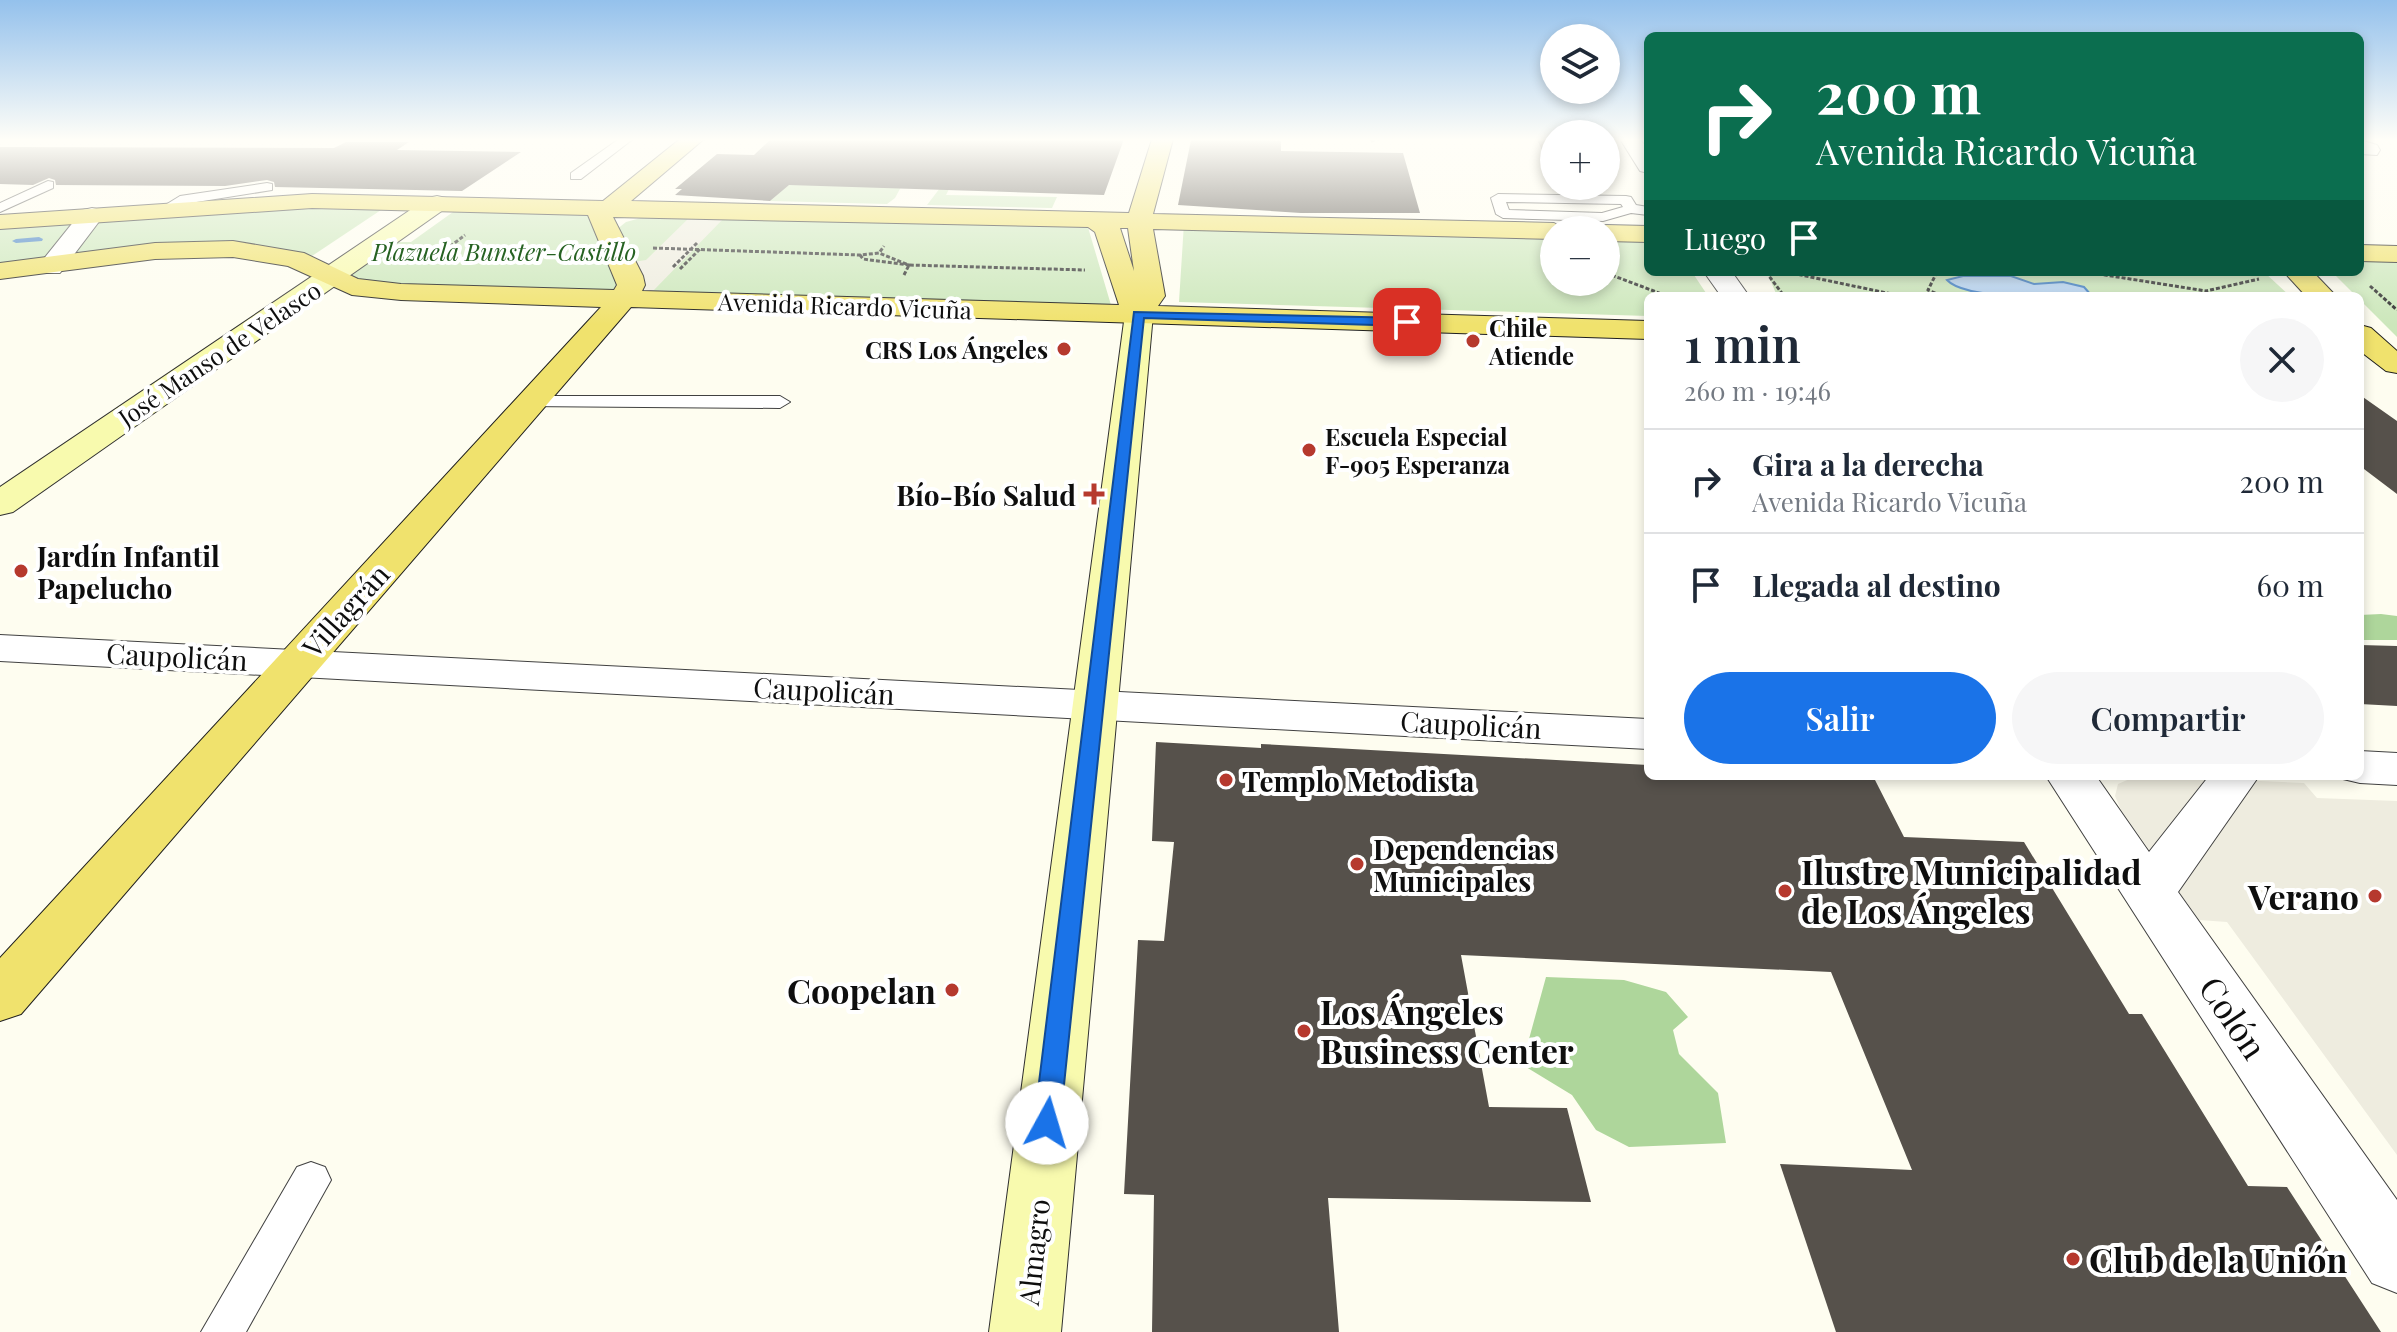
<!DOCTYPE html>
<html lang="es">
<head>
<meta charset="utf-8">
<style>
	body { margin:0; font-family:"Playfair Display",serif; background:#f6f6f7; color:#1f2937; height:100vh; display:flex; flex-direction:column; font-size:30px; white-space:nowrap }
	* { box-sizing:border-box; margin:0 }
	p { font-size:26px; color:#747a83 }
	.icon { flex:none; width:44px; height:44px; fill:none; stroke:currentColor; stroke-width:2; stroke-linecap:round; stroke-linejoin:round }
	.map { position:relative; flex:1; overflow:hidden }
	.details { position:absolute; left:1644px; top:292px; width:720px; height:488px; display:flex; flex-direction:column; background:#fff; border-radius:12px; box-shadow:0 4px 12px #0003 }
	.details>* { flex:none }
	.hud { position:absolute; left:1644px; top:32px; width:720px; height:244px; border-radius:12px; box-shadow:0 4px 12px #0003; background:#0b6e4f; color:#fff; overflow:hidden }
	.tools { position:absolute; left:1540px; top:24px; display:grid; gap:16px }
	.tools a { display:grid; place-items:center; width:80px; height:80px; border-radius:50%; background:#fff; box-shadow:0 4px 12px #0003; font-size:40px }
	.pin { position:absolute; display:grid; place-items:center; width:68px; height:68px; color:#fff; margin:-34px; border-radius:16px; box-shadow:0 4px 12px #0006 }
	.me { position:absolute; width:88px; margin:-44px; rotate:6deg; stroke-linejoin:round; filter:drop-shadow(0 0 6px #0008) }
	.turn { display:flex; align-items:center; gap:28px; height:168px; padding:0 40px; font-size:36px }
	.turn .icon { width:104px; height:104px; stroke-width:2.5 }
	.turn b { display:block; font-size:56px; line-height:68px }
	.then { display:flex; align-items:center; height:76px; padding:0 40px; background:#0003; gap:16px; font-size:30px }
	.round { display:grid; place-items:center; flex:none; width:84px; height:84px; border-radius:42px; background:#f6f6f7 }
	.headline { display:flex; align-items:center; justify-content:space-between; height:136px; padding:0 40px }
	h1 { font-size:48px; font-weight:600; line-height:60px }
	.button { display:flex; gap:16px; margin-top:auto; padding:16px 40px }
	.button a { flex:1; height:92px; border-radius:48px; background:#1a73e8; color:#fff; font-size:32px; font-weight:600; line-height:92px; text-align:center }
	.button a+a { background:#f6f6f7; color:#1f2937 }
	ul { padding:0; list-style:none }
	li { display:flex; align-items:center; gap:24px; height:104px; padding:0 40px; border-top:2px solid #e0e1e3 }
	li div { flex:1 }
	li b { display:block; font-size:30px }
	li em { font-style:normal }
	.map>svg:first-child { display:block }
</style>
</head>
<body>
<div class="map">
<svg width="2397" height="1332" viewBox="0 0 2397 1332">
	<rect width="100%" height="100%" fill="#fefdf0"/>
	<!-- green -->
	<path fill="#cce7bb" d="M831,139h20l-42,45 92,3 -6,11 -8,6 -117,-3 26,-23z
		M940,188l9,1 -3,6 111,2 -5,11 -125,-3z
		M387,206l-81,54 -36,-11 -270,18v-43l210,-16z
		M460,207l141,4 21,64 -7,22 -209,-7 -67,-14 49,-34h23z
		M648,216l439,8 24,81 -479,-15 -16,-60 10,-8z
		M1184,223l370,10v49h52v-48l42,1v37h44l16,24h-60v20l-469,-14z
		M2360,258l37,1v78l-37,-37v-4h-4l-24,-24h28z
		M1767,272h497l26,24h-513z"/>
	<!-- forest -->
	<path fill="#aed69b" d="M2381,614l16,2v24h-37v-25z
		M1546,977l78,3 42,12 22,25 -15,13 6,24 39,39 8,50 -97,4 -33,-17 -24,-35 -46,-28 3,-28z"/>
	<!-- plaza -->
	<path fill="#eeecdf" d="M691,216l33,2 -71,73 -21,-1 -5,-27 19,-3z
		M2147,776l157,7 13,15 80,3v354l-170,-233 -28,-2 -78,-110 -6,-14 3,-12 16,-7z"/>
	<!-- water -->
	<path fill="#b7d4f2" stroke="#4280c5" stroke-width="2" d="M1963,276h48l23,8 29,-2 21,5 7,8c-25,6 -127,4 -144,-15z"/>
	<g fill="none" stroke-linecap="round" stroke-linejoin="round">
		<!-- stream -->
		<path fill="#4280c5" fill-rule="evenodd" d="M39,237l4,2 -1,2 -26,2 -4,-2 4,-2z"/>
	</g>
	<!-- building -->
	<path fill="#56514b" d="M771,139h353l-20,56 -315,-10 -19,16 -95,-6 7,-6h-7l42,-35 37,1z
		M1234,139l47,2v10l122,2 17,60h-119l-123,-8 13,-65z
		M1537,139h17v38z
		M346,142h63l-12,8 124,2 -59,39 -187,-4 -1,-5 -7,-2 -42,6 -169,-1 -1,-5 -6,-2 -16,7 -33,-1v-37l334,1z
		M2360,395l37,26v73l-37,-28z
		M2360,645l37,1v60l-37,-2z
		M1156,742l105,6v-4l387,21v11h171l56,4 29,57 120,5 105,172h13l106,172 39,1 94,145h-545l-56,-168 132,6 -81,-198 -370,-17 28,152 78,1 24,94 -263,-4 11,134h-187l2,-137 -30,-1 14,-254 26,1 10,-99 -22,-1z"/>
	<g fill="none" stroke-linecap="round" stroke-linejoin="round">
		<defs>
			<path id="service" d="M619,139h14l-52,40h-10v-6z
				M48,181l5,1v6l-53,24v-9z
				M267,183l5,1v6l-88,14 -7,6 -33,6 -7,-4 30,-8 13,-8z
				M1498,194l128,2 5,1 5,8 12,2v8l-17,-2 -28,8 -100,-3 -7,-4 -5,-16zM1506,202l115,2 2,3 -21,6 -93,-3z
				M531,396h249l10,6 -10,6 -256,-2 -3,-4 3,-4z
				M311,1162l14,5 6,13 -85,152h-45l96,-165z"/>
			<path id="minor" d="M2360,140l17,5 3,5 -3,5 -17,-1z
				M92,208l9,2 3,5 -44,58h-18l-4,-6 4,-6 41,-51z"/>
			<path id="tertiary" d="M1620,139h20l8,11v23l-8,-2z
				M1704,272h28l17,24h-28z
				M0,635l1648,84v30l-1648,-88z
				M2360,751l37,2v32l-37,-2 -17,-4 -2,-3h19z
				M2046,776h50l53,76 60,-76h50l-81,116 219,308v93l-25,-10z"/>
			<path id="secondary" d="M437,196l9,2 3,5 -3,5 -433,304 -13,3v-28l428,-289z
				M1139,305l10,3 4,6 -92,1018h-72l136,-1018 4,-6z"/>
			<path id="primary" d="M680,139h24l-73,62 498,12 23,-74h21l-20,75 401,9 12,7h-12v9l-401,-10 12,67 -7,10 490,15v18l-1017,-32 -610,707 -21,7v-63l601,-651 -200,-7 -49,-5 -64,-29 -55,-9 -78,2 -155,20v-16l155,-20 78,-2 71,12 54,26 43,5 213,6 3,-5 -29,-70 -276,-7 -312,21v-14l312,-21 291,7zM613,217l475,10 7,5 24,73 -477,-14 3,-6 -2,-9zM1120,228h8l6,43z
				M1606,225l42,1v16l-42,-1v-11h-11z
				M2360,245l37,1v16l-37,-1z
				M2284,272h29l23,24h-30z
				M2360,325l11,3 26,23v22l-11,-2 -26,-20z"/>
		</defs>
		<!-- service casing -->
		<use href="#service" stroke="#414141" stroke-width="2"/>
		<!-- minor casing -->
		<use href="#minor" stroke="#414141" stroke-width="2"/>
		<!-- tertiary casing -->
		<use href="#tertiary" stroke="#414141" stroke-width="2"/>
		<!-- secondary casing -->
		<use href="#secondary" stroke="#303030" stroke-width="2"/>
		<!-- primary casing -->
		<use href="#primary" stroke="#1f1f1f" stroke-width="2"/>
		<!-- path -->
		<path stroke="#303030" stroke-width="3" stroke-dasharray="4 2" stroke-linecap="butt" d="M1371,141l8,-2
			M653,248l207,7 19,-2 5,-7
			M860,255l3,4 46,6 -30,-12
			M431,261l34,-26
			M1615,266l-5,2 4,8 53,20
			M673,267l24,-24
			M680,269l21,-21
			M1766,272l18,24
			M1787,272l114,24
			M1937,272l-9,18 14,6
			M2086,272l120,19
			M904,275l5,-10 176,5
			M2370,286l27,24
			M2212,296l-6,-5 53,-12"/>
		<!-- service -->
		<use href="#service" fill="#fff" fill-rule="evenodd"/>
		<!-- minor -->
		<use href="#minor" fill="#fff" fill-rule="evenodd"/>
		<!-- tertiary -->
		<use href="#tertiary" fill="#fff" fill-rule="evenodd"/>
		<!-- secondary -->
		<use href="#secondary" fill="#f8faae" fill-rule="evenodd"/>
		<!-- primary -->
		<use href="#primary" fill="#f0e26d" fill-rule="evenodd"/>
	</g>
	<!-- sky -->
	<linearGradient id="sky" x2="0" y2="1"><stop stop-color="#94c1ec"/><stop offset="0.43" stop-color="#fffef8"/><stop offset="1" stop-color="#fffef8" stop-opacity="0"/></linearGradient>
	<rect width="2397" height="325" fill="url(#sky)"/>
	<!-- route -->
	<path fill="#1a73e8" stroke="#114b97" stroke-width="2" d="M1134,312l273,6 6,4 -6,4 -263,-8 -84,805 -3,8 -10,4 -9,-4 -4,-8z"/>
	<!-- markers -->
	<g fill="#b6392e" stroke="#fff" stroke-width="3">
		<circle cx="1473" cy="341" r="8"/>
		<circle cx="1064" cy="349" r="8"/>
		<circle cx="1309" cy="450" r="8"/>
		<path d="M1090 482h8v8h8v8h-8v8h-8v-8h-8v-8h8z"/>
		<circle cx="21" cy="571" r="8"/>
		<circle cx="1226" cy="780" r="8"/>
		<circle cx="1357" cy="864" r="8"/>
		<circle cx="1785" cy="891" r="8"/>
		<circle cx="2375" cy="896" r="8"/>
		<circle cx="952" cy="990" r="8"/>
		<circle cx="1304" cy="1031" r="8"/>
		<circle cx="2073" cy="1259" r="8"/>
	</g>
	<g text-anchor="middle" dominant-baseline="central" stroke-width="8" stroke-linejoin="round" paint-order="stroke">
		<!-- far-park labels -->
		<g font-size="24" font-style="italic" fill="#266222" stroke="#fff">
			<text x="504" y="251">Plazuela Bunster-Castillo</text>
		</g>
		<!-- far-street labels -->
		<g font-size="24" fill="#0e0e0e" stroke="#fff">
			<text transform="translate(845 305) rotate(2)">Avenida Ricardo Vicuña</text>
			<text transform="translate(219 353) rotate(-34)">José Manso de Velasco</text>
		</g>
		<!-- far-poi labels -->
		<g font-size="24" font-weight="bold" fill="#0e0e0e" stroke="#fff" text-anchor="start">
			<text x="1489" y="327">Chile<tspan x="1489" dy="28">Atiende</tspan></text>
			<text x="1048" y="349" text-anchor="end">CRS Los Ángeles</text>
			<text x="1325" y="436">Escuela Especial<tspan x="1325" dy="28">F-905 Esperanza</tspan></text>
		</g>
		<!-- poi labels -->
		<g font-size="28" font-weight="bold" fill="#0e0e0e" stroke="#fff" text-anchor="start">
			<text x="1076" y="494" text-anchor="end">Bío-Bío Salud</text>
			<text x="37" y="555">Jardín Infantil<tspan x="37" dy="32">Papelucho</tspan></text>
			<text x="1242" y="780">Templo Metodista</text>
			<text x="1373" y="848">Dependencias<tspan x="1373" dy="32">Municipales</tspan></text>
		</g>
		<!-- street labels -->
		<g font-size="28" fill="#0e0e0e" stroke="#fff">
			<text transform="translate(345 610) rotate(-48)">Villagrán</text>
			<text transform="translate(177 656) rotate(3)">Caupolicán</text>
			<text transform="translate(824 690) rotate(3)">Caupolicán</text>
			<text transform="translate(1471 724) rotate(3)">Caupolicán</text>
			<text transform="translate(1033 1252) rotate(-84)">Almagro</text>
		</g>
		<!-- near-poi labels -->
		<g font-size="34" font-weight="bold" fill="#0e0e0e" stroke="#fff" text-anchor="start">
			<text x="1801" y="871">Ilustre Municipalidad<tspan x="1801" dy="39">de Los Ángeles</tspan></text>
			<text x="2359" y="896" text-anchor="end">Verano</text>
			<text x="936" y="990" text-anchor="end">Coopelan</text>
			<text x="1320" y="1011">Los Ángeles<tspan x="1320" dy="39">Business Center</tspan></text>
			<text x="2089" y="1259">Club de la Unión</text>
		</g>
		<!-- near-street labels -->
		<g font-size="34" fill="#0e0e0e" stroke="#fff">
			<text transform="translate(2234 1017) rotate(56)">Colón</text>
		</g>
	</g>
</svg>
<div class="tools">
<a><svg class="icon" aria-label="layers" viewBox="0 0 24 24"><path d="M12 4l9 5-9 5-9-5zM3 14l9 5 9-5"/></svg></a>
<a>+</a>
<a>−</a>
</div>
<div class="pin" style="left:1407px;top:322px;background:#d93025"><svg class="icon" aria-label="arrive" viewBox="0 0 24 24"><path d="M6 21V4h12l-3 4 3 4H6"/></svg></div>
<svg class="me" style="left:1047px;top:1123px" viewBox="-20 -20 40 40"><circle r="19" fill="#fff"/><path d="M0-13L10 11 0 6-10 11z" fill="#1a73e8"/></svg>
<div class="hud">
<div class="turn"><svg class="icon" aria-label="right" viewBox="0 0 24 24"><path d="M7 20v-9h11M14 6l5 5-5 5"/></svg><div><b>200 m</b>Avenida Ricardo Vicuña</div></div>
<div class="then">Luego<svg class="icon" aria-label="arrive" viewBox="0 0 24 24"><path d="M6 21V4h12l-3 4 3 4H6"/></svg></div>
</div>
<section class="details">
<div class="headline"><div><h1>1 min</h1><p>260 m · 19:46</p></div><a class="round"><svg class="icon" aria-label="close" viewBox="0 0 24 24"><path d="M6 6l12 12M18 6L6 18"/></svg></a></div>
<ul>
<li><svg class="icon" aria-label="right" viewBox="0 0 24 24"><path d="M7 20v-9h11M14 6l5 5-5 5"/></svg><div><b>Gira a la derecha</b><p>Avenida Ricardo Vicuña</p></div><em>200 m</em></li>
<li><svg class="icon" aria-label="arrive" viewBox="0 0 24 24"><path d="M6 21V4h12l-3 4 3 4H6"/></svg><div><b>Llegada al destino</b></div><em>60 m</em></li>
</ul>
<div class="button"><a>Salir</a><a>Compartir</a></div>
</section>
</div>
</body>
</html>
